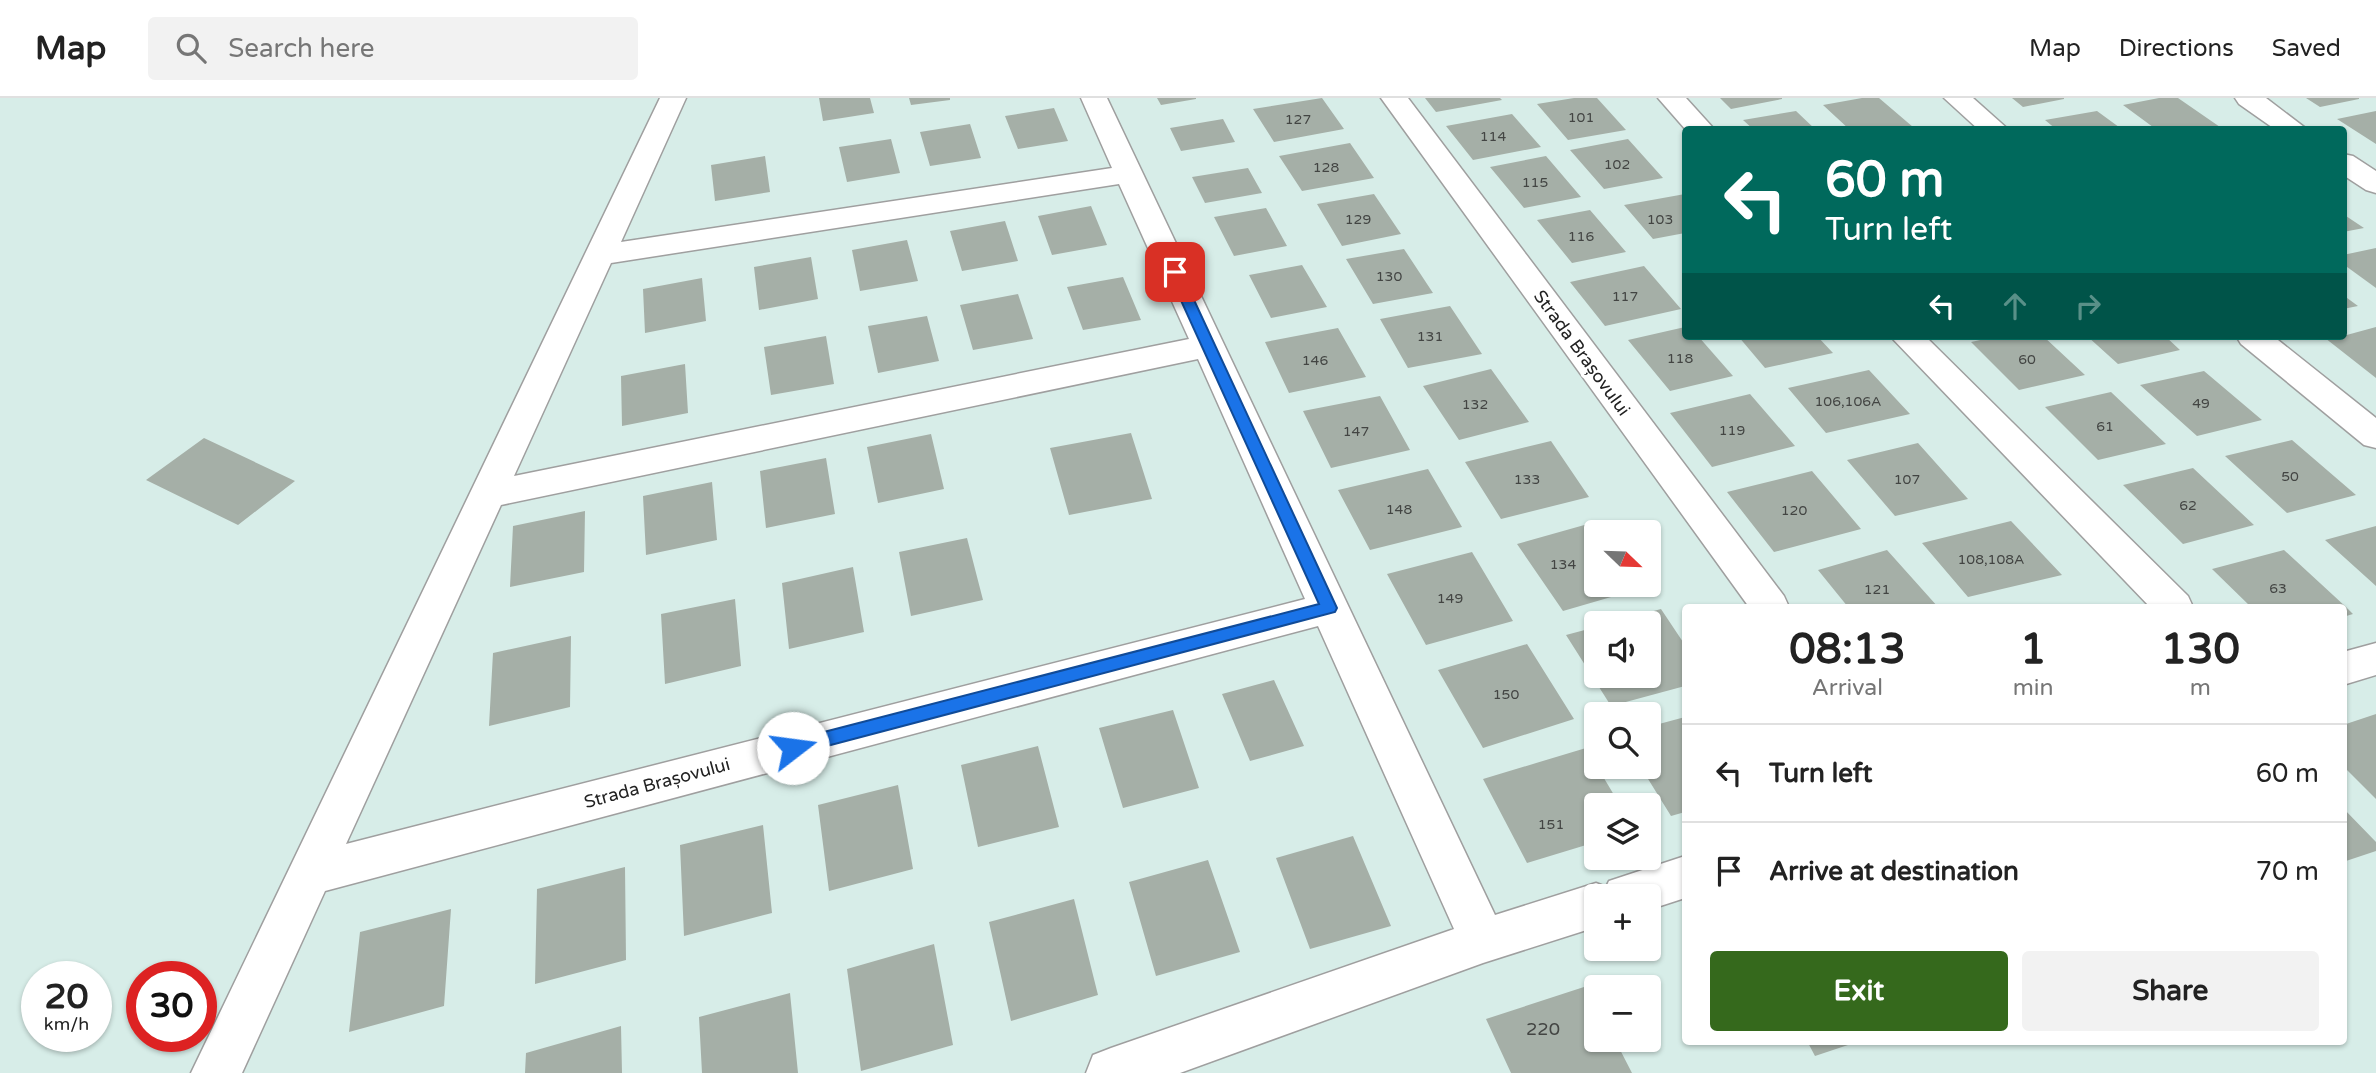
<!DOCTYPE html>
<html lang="en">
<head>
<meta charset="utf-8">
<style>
	body { margin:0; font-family:"Varela Round",sans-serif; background:#f2f2f2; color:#222; height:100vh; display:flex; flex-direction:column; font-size:26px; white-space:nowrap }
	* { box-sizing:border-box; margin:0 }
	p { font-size:23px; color:#767676 }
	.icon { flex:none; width:38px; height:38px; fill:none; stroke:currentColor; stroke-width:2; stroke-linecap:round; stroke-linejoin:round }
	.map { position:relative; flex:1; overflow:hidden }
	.drawer { position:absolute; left:1682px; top:506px; width:665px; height:441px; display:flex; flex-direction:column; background:#fff; border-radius:7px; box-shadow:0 2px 5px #0004 }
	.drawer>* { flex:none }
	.guide { position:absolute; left:1682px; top:28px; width:665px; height:214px; border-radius:7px; box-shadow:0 2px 5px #0004; background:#00695c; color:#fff; overflow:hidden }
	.needle { width:46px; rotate:113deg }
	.tools { position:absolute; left:1584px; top:422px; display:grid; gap:14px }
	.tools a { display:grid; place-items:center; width:77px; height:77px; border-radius:7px; background:#fff; box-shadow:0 2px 5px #0004; font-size:35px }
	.speed { position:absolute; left:21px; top:863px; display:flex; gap:14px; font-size:35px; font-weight:700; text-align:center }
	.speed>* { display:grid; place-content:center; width:91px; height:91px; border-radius:50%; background:#fff; box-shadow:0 2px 5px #0004; line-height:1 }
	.speed small { font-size:18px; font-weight:400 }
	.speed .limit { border:10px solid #d22; background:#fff; color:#111 }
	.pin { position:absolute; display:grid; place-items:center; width:60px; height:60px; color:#fff; margin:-30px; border-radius:14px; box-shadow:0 4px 10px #0006 }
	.me { position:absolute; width:77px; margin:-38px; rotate:75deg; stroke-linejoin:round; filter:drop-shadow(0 0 5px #0008) }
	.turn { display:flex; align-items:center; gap:24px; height:147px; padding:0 28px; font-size:32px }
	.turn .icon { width:91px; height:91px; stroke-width:2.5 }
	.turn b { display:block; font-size:49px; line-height:60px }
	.lanes { display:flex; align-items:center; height:66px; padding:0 28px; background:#0003; justify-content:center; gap:35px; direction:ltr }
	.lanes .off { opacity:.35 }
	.eta { display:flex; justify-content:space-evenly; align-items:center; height:119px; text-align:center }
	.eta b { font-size:42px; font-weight:700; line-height:49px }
	.action { display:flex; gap:14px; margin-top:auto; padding:14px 28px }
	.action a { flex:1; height:80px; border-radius:7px; background:#35691c; color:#fff; font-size:28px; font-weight:700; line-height:80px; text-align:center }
	.action a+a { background:#f2f2f2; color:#222 }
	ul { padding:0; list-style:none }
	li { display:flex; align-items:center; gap:21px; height:98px; padding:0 28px; border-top:2px solid #e0e0e0 }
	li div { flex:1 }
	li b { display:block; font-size:26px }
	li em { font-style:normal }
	header { display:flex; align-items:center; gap:42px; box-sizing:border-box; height:98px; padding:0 35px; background:#fff; border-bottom:2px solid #e0e0e0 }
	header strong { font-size:33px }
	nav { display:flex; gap:38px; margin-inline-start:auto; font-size:24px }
	.search { width:490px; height:63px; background:#f2f2f2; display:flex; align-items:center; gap:18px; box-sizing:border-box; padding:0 24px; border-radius:7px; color:#767676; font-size:26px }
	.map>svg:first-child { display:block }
</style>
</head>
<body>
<header>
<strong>Map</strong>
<div class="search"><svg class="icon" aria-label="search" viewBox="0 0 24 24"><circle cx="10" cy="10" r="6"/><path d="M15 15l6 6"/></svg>Search here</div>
<nav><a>Map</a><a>Directions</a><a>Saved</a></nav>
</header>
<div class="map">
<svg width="2376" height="975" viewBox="0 0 2376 975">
	<rect width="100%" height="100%" fill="#eaf1ec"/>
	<!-- farmland -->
	<path fill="#d7ede8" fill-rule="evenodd" d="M0,0h2376v975h-2376zM1685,32h658v206h-658zM1596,434h52v52h-52zM1685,509h658v434h-658zM1596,525h52v53h-52zM1596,616h52v52h-52zM1596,707h52v53h-52zM1596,798h52v52h-52zM37,878h59v60h-59zM142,878h59v60h-59zM1596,889h52v53h-52z"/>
	<!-- building -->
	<path fill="#a5afa7" d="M819,0h51l4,15 -51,8z
		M909,0h41v2l-39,5z
		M1157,0h39v1l-35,6z
		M1322,0l22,31 -70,13 -21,-33z
		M1425,0h75l2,2 -66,12z
		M1574,0h23l29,32 -58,10 -31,-36z
		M1720,0h62v1l-51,10z
		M1862,0h17l34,29 -63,3 -27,-25z
		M2012,0h52v1l-41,8z
		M2159,0h19l42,29 -63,3 -34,-25z
		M2306,0h53v1l-39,8z
		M1054,10l14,33 -50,8 -13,-33z
		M1796,13l20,19h-62l-11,-10z
		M2097,13l26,19h-66l-12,-10z
		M2376,13v33l-39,-25z
		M1512,16l29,33 -68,13 -27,-34z
		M1223,21l12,23 -54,9 -11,-23z
		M970,26l11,34 -51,8 -10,-34z
		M891,41l9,34 -53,9 -8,-35z
		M1628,41l35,39 -59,11 -34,-39z
		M1350,45l24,35 -72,13 -23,-35z
		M765,58l5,36 -55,9 -4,-36z
		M1546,58l35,41 -57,11 -34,-41z
		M1248,70l14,25 -57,10 -13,-26z
		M1374,96l27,40 -59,12 -25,-42z
		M1685,96v39l-32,6 -29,-34z
		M1091,108l16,39 -55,10 -14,-39z
		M1266,110l21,38 -53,10 -20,-39z
		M1590,112l36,42 -54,11 -35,-43z
		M2343,116l21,14 -21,4z
		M1005,123l13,40 -56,10 -12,-40z
		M907,142l11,41 -58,10 -8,-41z
		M2376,150v40l-33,-24v-9z
		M1404,151l29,44 -60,11 -27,-45z
		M811,159l7,42 -59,11 -5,-43z
		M1302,167l25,42 -56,11 -22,-43z
		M1644,168l37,43 -76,17 -35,-44z
		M1123,179l18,43 -58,10 -16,-43z
		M702,180l4,43 -61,12 -2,-44z
		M1018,196l15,45 -60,11 -13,-45z
		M2343,197l15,11 -15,3z
		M1450,208l32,48 -74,14 -28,-49z
		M927,218l12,45 -61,12 -10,-47z
		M1685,229v9h13l35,40 -63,15 -42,-51z
		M2376,229v51l-51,-40 18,-2z
		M1338,230l28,49 -77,16 -24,-51z
		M826,238l8,48 -63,11 -7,-48z
		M1738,238h79l16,17 -68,15z
		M1999,238h44l42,39 -66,15 -48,-48z
		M2087,238h78l15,14 -62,14z
		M685,266l3,49 -66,13 -1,-50z
		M1491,271l38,53 -70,18 -36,-54z
		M1869,272l41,44 -84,19 -38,-45z
		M2204,273l58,49 -65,16 -57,-51z
		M2111,294l55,52 -68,16 -53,-53z
		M1750,296l45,52 -83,21 -42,-54z
		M1380,298l30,54 -79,18 -28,-57z
		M1131,335l21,66 -83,16 -19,-67z
		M931,336l13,55 -66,14 -11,-56z
		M204,340l91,43 -57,44 -92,-45z
		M2292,342l64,55 -69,18 -62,-57z
		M1551,343l38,56 -88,22 -36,-57z
		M1918,345l50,56 -73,17 -48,-56z
		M826,360l9,56 -69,14 -6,-57z
		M2193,370l61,57 -71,19 -60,-59z
		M1428,371l34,58 -92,23 -32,-60z
		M1812,373l49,58 -87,23 -47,-60z
		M712,384l5,58 -71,15 -3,-59z
		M585,413l-1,61 -74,15 3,-61z
		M2011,423l51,54 -94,22 -46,-54z
		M1595,424l7,10h-6v52h44l2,4 -79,23 -46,-67z
		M2376,428v60l-51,-46z
		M967,440l16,62 -72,16 -12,-64z
		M1887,452l51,57h-90l-30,-37z
		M2284,452l62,57 7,7 -10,3v-10h-92l-39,-38z
		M1472,454l41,69 -87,24 -39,-71z
		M853,469l11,65 -75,17 -7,-66z
		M735,501l6,67 -76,18 -4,-70z
		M1661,511l24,36v41l-74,20 -45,-71 30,-8v49h52v-53l-36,-1z
		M571,538l-1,71 -81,19 4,-73z
		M1527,546l47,75 -91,29 -45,-78z
		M1274,582l30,66 -54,15 -28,-67z
		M1173,612l26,78 -76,20 -24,-80z
		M2376,616v85l-33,-33v-41z
		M1685,619v95l-14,4 -31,-50h8v-39z
		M1038,648l21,81 -81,20 -17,-82z
		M1586,650l34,57h-24v37l-69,21 -44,-84z
		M898,687l15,84 -84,22 -11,-86z
		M2343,710l33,34v9l-33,11z
		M763,727l9,88 -88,23 -4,-91z
		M1353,738l38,90 -81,23 -34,-91z
		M1208,762l32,92 -84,24 -27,-94z
		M625,769l1,93 -91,24 2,-95z
		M1074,801l24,96 -87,26 -22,-99z
		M451,811l-7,97 -95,26 11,-100z
		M934,846l19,101 -92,26 -14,-102z
		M1587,888l9,18v36h19l17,33h-121l-25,-54z
		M790,895l8,80h-96l-3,-56z
		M621,928l1,47h-97l1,-20z
		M1807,943h50v1l-42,14z"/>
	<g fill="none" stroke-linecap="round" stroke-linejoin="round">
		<defs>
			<path id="minor" d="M660,0h26l-65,144 491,-74 -31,-70h26l388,817 101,-32 10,4 3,-6 76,-25v42l-37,12v-14h-52v31l-113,36 -303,110h-94l7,-18 18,-7 343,-119 -136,-303 -993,265 -83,182h-51zM1119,86l70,155 -675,137 97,-213zM1198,261l107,240 -959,245 155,-339z
				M1381,0h27l376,498 5,11h-40z
				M1658,0h28l29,32h-29z
				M1944,0h29l36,32h-30z
				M2235,0h31l42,32h-32l-37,-26z
				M2343,56l10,2 23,15v22l-10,-3 -23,-15z
				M1890,238h35l263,260 5,11h-43z
				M2236,238h37l103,82v30l-12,-3 -123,-101z
				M2376,545v32l-33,10v-33z"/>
		</defs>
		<!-- minor casing -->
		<use href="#minor" stroke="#9f9f9f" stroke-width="3"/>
		<!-- minor -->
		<use href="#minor" fill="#fff" fill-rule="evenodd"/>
	</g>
	<!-- route -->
	<path fill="#1a73e8" stroke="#114b97" stroke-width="2" d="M1175,170l6,4 156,336 -2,4 -542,143 -7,-2 -2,-5 2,-5 7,-3 526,-136 -151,-332z"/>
	<g text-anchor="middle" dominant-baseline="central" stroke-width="7" stroke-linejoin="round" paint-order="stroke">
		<!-- number labels -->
		<g font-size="14" fill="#434543">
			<text x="1581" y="19">101</text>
			<text x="1298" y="21">127</text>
			<text x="1493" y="38">114</text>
			<text x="1617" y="66">102</text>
			<text x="1326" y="69">128</text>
			<text x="1535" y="84">115</text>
			<text x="1358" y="121">129</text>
			<text x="1660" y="121">103</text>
			<text x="1581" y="138">116</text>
			<text x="1389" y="178">130</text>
			<text x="1625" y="198">117</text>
			<text x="1430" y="238">131</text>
			<text x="1680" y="260">118</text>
			<text x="2027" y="261">60</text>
			<text x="1315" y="262">146</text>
			<text x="1848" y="303">106,106A</text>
			<text x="2201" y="305">49</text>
			<text x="1475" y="306">132</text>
			<text x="2105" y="328">61</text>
			<text x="1732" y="332">119</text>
			<text x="1356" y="333">147</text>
			<text x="2290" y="378">50</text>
			<text x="1527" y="381">133</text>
			<text x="1907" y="381">107</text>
			<text x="2188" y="407">62</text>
			<text x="1399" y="411">148</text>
			<text x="1794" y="412">120</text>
			<text x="1991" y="461">108,108A</text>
			<text x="1563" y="466">134</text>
			<text x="2278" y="490">63</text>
			<text x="1877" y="491">121</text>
			<text x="1450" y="500">149</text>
			<text x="1506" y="596">150</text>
			<text x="1551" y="726">151</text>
		</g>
		<!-- street labels -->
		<g font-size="18" fill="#222" stroke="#fff">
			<text transform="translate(1582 255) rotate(54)">Strada Brașovului</text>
			<text transform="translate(657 685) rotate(-15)">Strada Brașovului</text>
		</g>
		<!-- near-number labels -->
		<g font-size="18" fill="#434543">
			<text x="1543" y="931">220</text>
		</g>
	</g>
</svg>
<div class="tools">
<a><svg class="needle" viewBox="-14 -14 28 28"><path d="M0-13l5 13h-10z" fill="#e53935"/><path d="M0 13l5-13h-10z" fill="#767676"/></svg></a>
<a><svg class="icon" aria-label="sound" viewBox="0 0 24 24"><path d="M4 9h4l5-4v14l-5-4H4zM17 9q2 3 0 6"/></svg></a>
<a><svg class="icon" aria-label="search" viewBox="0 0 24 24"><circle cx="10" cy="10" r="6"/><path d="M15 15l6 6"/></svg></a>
<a><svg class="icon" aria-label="layers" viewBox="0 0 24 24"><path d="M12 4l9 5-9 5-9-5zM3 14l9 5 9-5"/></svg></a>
<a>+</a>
<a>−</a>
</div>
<div class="speed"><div>20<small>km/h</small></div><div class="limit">30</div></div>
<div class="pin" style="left:1175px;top:174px;background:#d93025"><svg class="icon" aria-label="arrive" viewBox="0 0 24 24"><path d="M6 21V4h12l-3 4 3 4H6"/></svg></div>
<svg class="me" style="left:793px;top:650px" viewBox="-20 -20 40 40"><circle r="19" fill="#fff"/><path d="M0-13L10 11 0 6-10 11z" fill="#1a73e8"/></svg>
<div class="guide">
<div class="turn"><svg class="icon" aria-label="left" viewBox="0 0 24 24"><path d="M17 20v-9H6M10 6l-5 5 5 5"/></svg><div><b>60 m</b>Turn left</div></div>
<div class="lanes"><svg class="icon" aria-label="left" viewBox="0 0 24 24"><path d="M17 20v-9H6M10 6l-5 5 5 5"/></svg><svg class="icon off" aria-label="ahead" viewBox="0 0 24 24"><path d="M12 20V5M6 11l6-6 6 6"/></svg><svg class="icon off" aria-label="right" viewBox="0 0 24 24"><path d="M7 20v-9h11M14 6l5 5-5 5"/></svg></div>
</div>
<section class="drawer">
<div class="eta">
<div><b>08:13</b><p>Arrival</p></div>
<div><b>1</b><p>min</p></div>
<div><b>130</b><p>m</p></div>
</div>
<ul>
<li><svg class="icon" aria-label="left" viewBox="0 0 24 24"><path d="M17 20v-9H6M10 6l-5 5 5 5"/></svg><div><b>Turn left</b></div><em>60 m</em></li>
<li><svg class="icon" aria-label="arrive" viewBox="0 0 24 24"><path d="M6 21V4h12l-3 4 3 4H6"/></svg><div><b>Arrive at destination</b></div><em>70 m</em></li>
</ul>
<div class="action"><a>Exit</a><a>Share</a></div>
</section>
</div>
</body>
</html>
